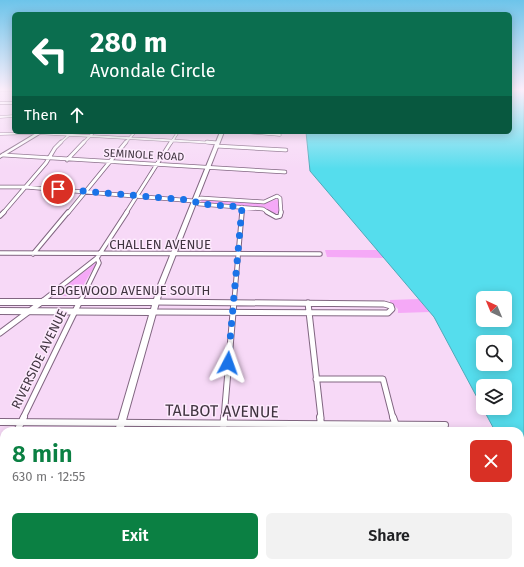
<!DOCTYPE html>
<html lang="en">
<head>
<meta charset="utf-8">
<style>
	body { margin:0; font-family:"Fira Sans",sans-serif; background:#f2f2f2; color:#202124; height:100vh; display:flex; flex-direction:column; font-size:15px; white-space:nowrap }
	* { box-sizing:border-box; margin:0 }
	p { font-size:13px; color:#757577 }
	.icon { flex:none; width:22px; height:22px; fill:none; stroke:currentColor; stroke-width:2; stroke-linecap:round; stroke-linejoin:round }
	.map { position:relative; flex:1; overflow:hidden }
	.side { position:absolute; left:0px; top:427px; width:524px; height:140px; display:flex; flex-direction:column; background:#fff; border-radius:12px 12px 0 0; box-shadow:0 2px 10px #0003 }
	.side>* { flex:none }
	.banner { position:absolute; left:12px; top:12px; width:500px; height:122px; border-radius:6px; box-shadow:0 2px 10px #0003; background:#0b6e4f; color:#fff; overflow:hidden }
	.needle { width:26px; rotate:316deg }
	.controls { position:absolute; left:476px; top:291px; display:grid; gap:8px }
	.controls a { display:grid; place-items:center; width:36px; height:36px; border-radius:6px; background:#fff; box-shadow:0 2px 10px #0003; font-size:20px }
	.pin { position:absolute; display:grid; place-items:center; width:34px; height:34px; color:#fff; margin:-17px; border:2px solid #fff; border-radius:50%; box-shadow:0 1px 4px #0007 }
	.me { position:absolute; width:44px; margin:-22px; rotate:4deg; stroke-linejoin:round; filter:drop-shadow(0 0 3px #0008) }
	.turn { display:flex; align-items:center; gap:14px; height:84px; padding:0 12px; font-size:18px }
	.turn .icon { width:52px; height:52px; stroke-width:2.5 }
	.turn b { display:block; font-size:28px; line-height:34px }
	.then { display:flex; align-items:center; height:38px; padding:0 12px; background:#0003; gap:8px; font-size:15px }
	.round { display:grid; place-items:center; flex:none; width:42px; height:42px; border-radius:6px; background:#f2f2f2 }
	.head { display:flex; align-items:center; justify-content:space-between; height:68px; padding:0 12px }
	h1 { font-size:24px; font-weight:600; line-height:30px; color:#0b8043 }
	.button { display:flex; gap:8px; margin-top:auto; padding:8px 12px }
	.button a { flex:1; height:46px; border-radius:6px; background:#0b8043; color:#fff; font-size:16px; font-weight:600; line-height:46px; text-align:center }
	.button a+a { background:#f2f2f2; color:#202124 }
	.map>svg:first-child { display:block }
</style>
</head>
<body>
<div class="map">
<svg width="524" height="567" viewBox="0 0 524 567">
	<rect width="100%" height="100%" fill="#f7d9f7"/>
	<!-- built -->
	<path fill="#efccef" d="M20,563h43l-1,4h-44z
		M99,563h46l-1,4h-46z"/>
	<!-- green -->
	<path fill="#f5a9f7" d="M202,199l63,4 13,-4 1,1v13l-6,1 -8,-6 -65,-4z
		M325,250h52l8,8 -58,-1z
		M97,262l-20,34h-25z
		M419,299l11,13 -32,1v-4l-8,-7v-2z"/>
	<!-- water -->
	<path fill="#55dded" stroke="#4faab9" fill-rule="evenodd" d="M510,90h14v396l-4,-7v-48h-25l-61,-114 -124,-146 -4,-39h204zM483,298h22v22h-22zM483,342h22v22h-22zM483,386h22v22h-22z"/>
	<g fill="none" stroke-linecap="round" stroke-linejoin="round">
		<defs>
			<path id="street-far4" d="M0,90h14
				M0,117l14,-1
				M244,132l36,3
				M0,134l36,-1 181,10
				M60,143l9,-8
				M83,143l11,-11
				M125,143l10,-11
				M171,143l7,-11"/>
			<path id="street-far3" d="M207,142l10,1
				M216,146l70,4
				M3,155l282,17
				M67,160l17,-18
				M0,187h25l169,14
				M194,201l5,3 64,5 6,4
				M194,201l7,-3 63,4 13,-6 3,2 1,15
				M3,213l43,-50 9,-15 6,-6
				M68,213l58,-71
				M126,213l45,-71
				M242,213v-6"/>
			<path id="street-far2" d="M267,212l9,5 4,-1 1,-4
				M0,216l4,-4
				M0,253l320,1
				M33,254l35,-42
				M41,302l56,-44
				M80,302l19,-39 -2,-5 30,-46
				M234,302l8,-90"/>
			<path id="street-far1" d="M308,303l13,115
				M153,312l235,1 4,-4 -1,-3 -7,-2 -229,-2
				M0,333l43,-32
				M316,379h67l10,39
				M23,418l57,-117
				M224,418l10,-117"/>
			<path id="street" d="M320,417l2,14
				M393,417l5,14
				M0,422l445,3
				M17,431l7,-14
				M223,431l1,-14
				M0,467l4,-9
				M336,563v4
				M459,563l2,4
				M212,567l1,-4"/>
			<path id="secondary" d="M0,102h14v2h-14z
				M38,132h5l-43,26v-3z
				M220,132h4l-60,153 -41,146h-8l34,-116 -149,-1v-6l151,1 1,-4h-152v-6h154l4,-14z
				M78,563h10l-1,4h-10z"/>
		</defs>
		<!-- street-far4 casing -->
		<use href="#street-far4" stroke="#816681" stroke-width="3"/>
		<!-- street-far3 casing -->
		<use href="#street-far3" stroke="#816681" stroke-width="4.5"/>
		<!-- street-far2 casing -->
		<use href="#street-far2" stroke="#816681" stroke-width="5.5"/>
		<!-- street-far1 casing -->
		<use href="#street-far1" stroke="#816681" stroke-width="7"/>
		<!-- street casing -->
		<use href="#street" stroke="#816681" stroke-width="8"/>
		<!-- secondary casing -->
		<use href="#secondary" stroke="#816681" stroke-width="2"/>
		<!-- street-far4 -->
		<use href="#street-far4" stroke="#fff" stroke-width="2"/>
		<!-- street-far3 -->
		<use href="#street-far3" stroke="#fff" stroke-width="3"/>
		<!-- street-far2 -->
		<use href="#street-far2" stroke="#fff" stroke-width="3.5"/>
		<!-- street-far1 -->
		<use href="#street-far1" stroke="#fff" stroke-width="5"/>
		<!-- street -->
		<use href="#street" stroke="#fff" stroke-width="6"/>
		<!-- secondary -->
		<use href="#secondary" fill="#fff" fill-rule="evenodd"/>
	</g>
	<!-- sky -->
	<linearGradient id="sky" x2="0" y2="1"><stop stop-color="#6dc4ea"/><stop offset="0.53" stop-color="#fbeefb"/><stop offset="1" stop-color="#fbeefb" stop-opacity="0"/></linearGradient>
	<rect width="524" height="169" fill="url(#sky)"/>
	<g fill="none" stroke-linecap="round" stroke-linejoin="round">
		<!-- route -->
		<path stroke="#1a73e8" stroke-width="7" stroke-dasharray="0 12.6" d="M58,189l130,11 6,1 5,3 43,3 -14,156"/>
	</g>
	<g text-anchor="middle" dominant-baseline="central" stroke-width="3" stroke-linejoin="round" paint-order="stroke">
		<!-- far-street labels -->
		<g font-size="11" fill="#403440" stroke="#fdeafd">
			<text transform="translate(144 155) rotate(3)">SEMINOLE ROAD</text>
		</g>
		<!-- street labels -->
		<g font-size="13" fill="#403440" stroke="#fdeafd">
			<text x="160" y="244">CHALLEN AVENUE</text>
			<text x="130" y="290">EDGEWOOD AVENUE SOUTH</text>
			<text transform="translate(39 359) rotate(-64)">RIVERSIDE AVENUE</text>
		</g>
		<!-- near-street labels -->
		<g font-size="16" fill="#403440" stroke="#fdeafd">
			<text transform="translate(222 411) rotate(1)">TALBOT AVENUE</text>
		</g>
	</g>
</svg>
<div class="controls">
<a><svg class="needle" viewBox="-14 -14 28 28"><path d="M0-13l5 13h-10z" fill="#e53935"/><path d="M0 13l5-13h-10z" fill="#757577"/></svg></a>
<a><svg class="icon" aria-label="search" viewBox="0 0 24 24"><circle cx="10" cy="10" r="6"/><path d="M15 15l6 6"/></svg></a>
<a><svg class="icon" aria-label="layers" viewBox="0 0 24 24"><path d="M12 4l9 5-9 5-9-5zM3 14l9 5 9-5"/></svg></a>
</div>
<div class="pin" style="left:58px;top:189px;background:#d93025"><svg class="icon" aria-label="arrive" viewBox="0 0 24 24"><path d="M6 21V4h12l-3 4 3 4H6"/></svg></div>
<svg class="me" style="left:228px;top:363px" viewBox="-20 -20 40 40"><path d="M0-17L14 15 0 8-14 15z" fill="#1a73e8" stroke="#fff" stroke-width="4"/></svg>
<div class="banner">
<div class="turn"><svg class="icon" aria-label="left" viewBox="0 0 24 24"><path d="M17 20v-9H6M10 6l-5 5 5 5"/></svg><div><b>280 m</b>Avondale Circle</div></div>
<div class="then">Then<svg class="icon" aria-label="ahead" viewBox="0 0 24 24"><path d="M12 20V5M6 11l6-6 6 6"/></svg></div>
</div>
<section class="side">
<div class="head"><div><h1>8 min</h1><p>630 m · 12:55</p></div><a class="round" style="background:#d93025;color:#fff"><svg class="icon" aria-label="close" viewBox="0 0 24 24"><path d="M6 6l12 12M18 6L6 18"/></svg></a></div>
<div class="button"><a>Exit</a><a>Share</a></div>
</section>
</div>
</body>
</html>
